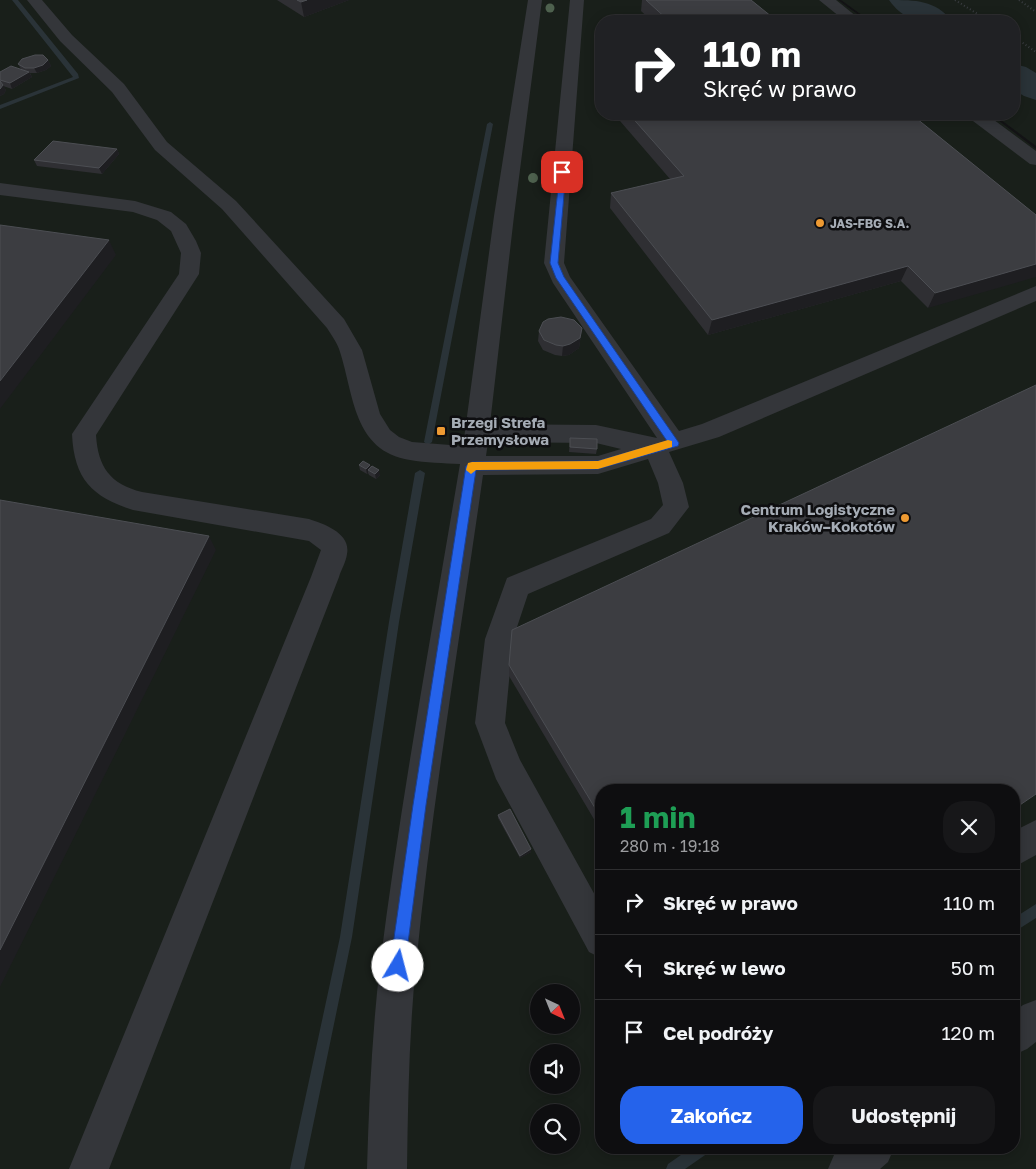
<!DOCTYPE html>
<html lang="pl">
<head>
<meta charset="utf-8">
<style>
	body { margin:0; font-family:"Golos Text",sans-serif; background:#171719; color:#f1f3f6; height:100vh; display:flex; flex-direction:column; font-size:19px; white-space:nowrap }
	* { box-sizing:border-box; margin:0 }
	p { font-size:16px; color:#9b9c9f }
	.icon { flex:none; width:28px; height:28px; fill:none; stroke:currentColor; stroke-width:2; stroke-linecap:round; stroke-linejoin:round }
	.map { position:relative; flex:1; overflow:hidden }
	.side { position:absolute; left:595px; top:784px; width:425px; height:370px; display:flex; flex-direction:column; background:#0e0e10; border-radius:20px; box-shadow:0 2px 12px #0003,0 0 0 1px #2e2e30 }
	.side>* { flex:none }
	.banner { position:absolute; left:595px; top:15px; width:425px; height:105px; border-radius:20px; box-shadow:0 2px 12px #0003,0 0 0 1px #2e2e30; background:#202124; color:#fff; overflow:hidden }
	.needle { width:32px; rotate:137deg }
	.buttons { position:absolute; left:530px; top:984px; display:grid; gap:10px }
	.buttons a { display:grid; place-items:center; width:50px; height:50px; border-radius:50%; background:#0e0e10; box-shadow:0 2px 12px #0003,0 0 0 1px #2e2e30; font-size:25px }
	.pin { position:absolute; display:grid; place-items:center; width:42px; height:42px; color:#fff; margin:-21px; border-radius:10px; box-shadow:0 2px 8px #0006 }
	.me { position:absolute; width:55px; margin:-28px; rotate:8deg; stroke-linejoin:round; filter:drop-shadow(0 0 4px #0008) }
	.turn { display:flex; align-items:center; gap:18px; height:105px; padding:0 25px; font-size:22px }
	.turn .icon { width:65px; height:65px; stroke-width:2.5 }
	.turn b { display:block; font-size:35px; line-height:42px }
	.round { display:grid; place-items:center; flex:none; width:52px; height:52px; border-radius:20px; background:#171719 }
	.headline { display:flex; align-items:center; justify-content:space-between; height:85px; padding:0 25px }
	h1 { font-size:30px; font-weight:700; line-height:38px; color:#1e9e55 }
	.button { display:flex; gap:10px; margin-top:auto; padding:10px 25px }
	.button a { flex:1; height:58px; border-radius:20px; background:#2563eb; color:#fff; font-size:20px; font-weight:700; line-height:58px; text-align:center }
	.button a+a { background:#171719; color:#f1f3f6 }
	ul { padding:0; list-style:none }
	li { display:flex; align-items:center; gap:15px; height:65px; padding:0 25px; border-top:1px solid #2e2e30 }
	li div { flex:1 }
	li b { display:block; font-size:19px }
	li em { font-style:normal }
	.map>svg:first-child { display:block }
</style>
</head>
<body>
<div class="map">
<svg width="1036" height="1169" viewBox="0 0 1036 1169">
	<rect width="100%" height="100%" fill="#131315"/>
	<!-- green -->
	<path fill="#191f1a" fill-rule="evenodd" d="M0,0h838l29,21h-266v93h389l46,35v1020h-1036zM601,790h413v358h-413zM539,992h32v33h-32zM539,1052h32v33h-32zM539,1112h32v33h-32z
		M841,0h195v146l-43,-32h21v-93h-144z"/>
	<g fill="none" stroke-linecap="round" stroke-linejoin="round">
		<!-- stream -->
		<path fill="#2a3338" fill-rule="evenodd" d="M12,0h6l60,74 1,4 -79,31v-4l73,-28z
			M490,122l3,2 -61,318 -4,3 -4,-3 63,-318z
			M420,470l5,3 -26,149 -47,315 -48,232h-14l50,-232 49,-315 26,-149z
			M1036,904v14l-22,14v-14z
			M691,1148h19l-2,5 -23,16h-19l2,-5z"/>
		<!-- river -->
		<path fill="#2a3338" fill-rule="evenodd" d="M889,0c27,0 46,0 63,21 -26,2 -46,3 -63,-21z
			M1014,64l12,3 10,6v27l-12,-4 -10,-6z"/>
		<!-- path -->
		<path stroke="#3a3d41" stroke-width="2" stroke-dasharray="1 2.5" stroke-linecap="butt" d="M955,0l34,21
			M1019,0l17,12
			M877,16l8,5
			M1014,37l22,15"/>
		<!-- minor -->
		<path fill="#34363a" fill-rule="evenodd" d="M27,0h15l30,35 52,49 43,58 69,59 108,118 18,31 18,64 10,16 9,7 13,5 51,4 31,-230 34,-216h14l-28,216 -24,208 106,1 61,13 -104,-155 -9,-20 26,-263h14l-20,263 6,14 109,154 23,-7 334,-138v15l-317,136 -50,15 14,31 6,24 -20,26 -141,61 -15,45 -8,84 15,37 81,146v52l-12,-6 -93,-173 -21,-56 10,-84 22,-61 144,-59 12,-14 -5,-22 -10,-24 -50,15 -115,1c-23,163 -51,327 -67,490 -7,68 -8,136 -9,204h-40c2,-68 5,-136 13,-204 21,-167 52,-334 80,-501 -17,-1 -34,-1 -50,-4 -57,-9 -56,-65 -70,-108 -2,-8 -8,-16 -13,-24l-105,-119 -67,-59 -43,-58 -52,-51zM488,442l108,1 25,6 -23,7h-112z
			M819,0h17l26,21h-17z
			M967,114h19l50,37v14l-6,-1 -61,-46z
			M0,183l135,18 36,11 15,12 10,17 5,12 -2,21 -103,161c2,32 14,49 46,57l167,27c15,5 42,14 38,35 -1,8 -6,16 -8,23l-230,592h-40l242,-592 10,-27 -12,-9 -176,-31c-41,-13 -59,-31 -61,-76l107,-160 2,-21 -10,-22 -14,-11 -24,-8 -133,-17z
			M1036,820v35l-22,12v-36z
			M1036,1000v42l-9,7 -13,6v-43l9,-7z
			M843,1148h51l-6,14 -8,7h-52l6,-14z"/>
	</g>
	<!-- trees -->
	<g fill="#4e614e">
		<circle cx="550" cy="8" r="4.5"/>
		<circle cx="533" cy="178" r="5"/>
	</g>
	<!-- wall -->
	<path fill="#2f2f33" d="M277,0h72l-45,17z
		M642,0h109l26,21h-125l-11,-10z
		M48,60l3,6 -5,4 -9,3h-7l2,4 -20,12 -9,-3 3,4 -2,4 -4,2v-24l21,-3 -3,-5z
		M614,114h297l125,101 -108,93 -27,-27 -193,54 -98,-127 1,-15 59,-14z
		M117,149l2,5 -17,20 -65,-8 -3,-6z
		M582,328l-3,20 -10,7 -7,1 -7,-1 -12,-5 -5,-9 1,-10z
		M570,438l27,11 -1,5 -27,-2z
		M359,465h11l1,2 9,8 -4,4 -7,-4 -1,-2 -1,1 -7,-4z
		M509,665l92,125v41l-92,-155z
		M498,815l33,34v3l-11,6 -22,-40z"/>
	<!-- shaded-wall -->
	<path fill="#1e1e21" d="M307,0h42l-45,17 -3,-15z
		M48,60l3,6 -5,4 -9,3 -3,-5z
		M29,72l3,5 -20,12 -2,-6z
		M3,85l3,5 -2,4 -4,2v-7z
		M117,149l2,5 -17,20 -3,-6z
		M109,240l7,15 -116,154v-28z
		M1036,264v13l-108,31 7,-15z
		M908,266l-7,15 -193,54 4,-15z
		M582,328l-3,20 -10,7 -7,1 1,-10z
		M370,465l1,5h-3v3l-1,1 -1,-5z
		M379,470l1,5 -4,4 -1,-5z
		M209,536l7,14 -216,437v-37z
		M531,849v3l-11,6v-2z"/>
	<!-- building -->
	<path fill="#3c3d41" stroke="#4c4e53" d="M297,0h10l-6,2z
		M646,0h105l26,21h-108z
		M35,55h8l5,5 -5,5 -9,3h-9l-7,-4 4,-5z
		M11,66l18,6 -19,11 -10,-3v-8z
		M0,81l3,4 -3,4z
		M629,114h282l125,101v49l-101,29 -27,-27 -196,54 -101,-127 73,-17z
		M53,141l64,8 -18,19 -65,-8z
		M0,225l109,15 -109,141z
		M561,317l13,3 8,8 -2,10 -10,6 -7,2 -7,-1 -12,-5 -5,-9 4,-9 5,-3z
		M1036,385v409l-22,15v-19h-413v28l-92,-153 3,-35z
		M570,438l27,1v10l-27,-2z
		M363,461l7,4 -4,4 -7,-4z
		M372,466l7,4 -4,4 -7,-4z
		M0,500l209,36 -209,414z
		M510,809l21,40 -11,7 -22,-41z"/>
	<!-- route -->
	<path fill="#2563eb" stroke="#184099" d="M560,170l6,2 -8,91 6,14 115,166 -1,3 -80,23 -122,1 -50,335 -21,161 -2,6 -5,2 -5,-2 -3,-6 23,-161 53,-339 6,-4 126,-1 69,-20 -111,-163 -6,-15z"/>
	<!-- slow -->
	<path fill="#f59e0b" d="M668,440l4,1v6l-74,22 -122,1 -5,4 -5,-4 2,-7 4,-1 126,-1z"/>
	<!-- markers -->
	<g fill="#ee9a32" stroke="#0e0e10" stroke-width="2">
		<circle cx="820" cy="223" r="5"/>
		<rect x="436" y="426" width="10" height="10" rx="2.5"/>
		<circle cx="905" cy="518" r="5"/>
	</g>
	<g text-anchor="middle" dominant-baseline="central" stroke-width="5" stroke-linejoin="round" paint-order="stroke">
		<!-- far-poi labels -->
		<g font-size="12" font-weight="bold" fill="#a5acb5" stroke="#0e0e10" text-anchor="start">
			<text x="830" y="223">JAS-FBG S.A.</text>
		</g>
		<!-- poi labels -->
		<g font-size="15" font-weight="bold" fill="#a5acb5" stroke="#0e0e10" text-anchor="start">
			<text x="451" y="422">Brzegi Strefa<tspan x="451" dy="17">Przemysłowa</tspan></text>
			<text x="895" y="509" text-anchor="end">Centrum Logistyczne<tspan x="895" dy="17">Kraków–Kokotów</tspan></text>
		</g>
	</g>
</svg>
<div class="buttons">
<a><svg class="needle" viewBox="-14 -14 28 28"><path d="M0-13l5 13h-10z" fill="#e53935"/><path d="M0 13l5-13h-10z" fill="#9b9c9f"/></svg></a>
<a><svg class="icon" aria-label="sound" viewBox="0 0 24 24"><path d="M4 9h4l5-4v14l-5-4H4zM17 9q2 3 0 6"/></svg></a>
<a><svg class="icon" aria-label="search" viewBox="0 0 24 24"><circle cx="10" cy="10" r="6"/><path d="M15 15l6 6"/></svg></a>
</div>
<div class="pin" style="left:562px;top:172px;background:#d93025"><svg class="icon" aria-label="arrive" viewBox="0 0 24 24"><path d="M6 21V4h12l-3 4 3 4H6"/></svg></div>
<svg class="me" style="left:398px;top:966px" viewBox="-20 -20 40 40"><circle r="19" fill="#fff"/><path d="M0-13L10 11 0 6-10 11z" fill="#2563eb"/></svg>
<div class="banner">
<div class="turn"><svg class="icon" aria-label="right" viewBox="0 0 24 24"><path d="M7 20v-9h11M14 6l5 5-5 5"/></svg><div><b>110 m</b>Skręć w prawo</div></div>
</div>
<section class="side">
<div class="headline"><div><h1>1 min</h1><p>280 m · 19:18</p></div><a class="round"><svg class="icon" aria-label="close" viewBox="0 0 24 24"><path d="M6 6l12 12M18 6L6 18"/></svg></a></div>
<ul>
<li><svg class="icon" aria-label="right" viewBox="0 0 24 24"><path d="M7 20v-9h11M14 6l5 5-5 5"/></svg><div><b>Skręć w prawo</b></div><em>110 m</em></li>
<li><svg class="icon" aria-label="left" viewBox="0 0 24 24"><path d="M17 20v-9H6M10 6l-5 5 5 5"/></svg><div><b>Skręć w lewo</b></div><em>50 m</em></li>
<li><svg class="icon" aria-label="arrive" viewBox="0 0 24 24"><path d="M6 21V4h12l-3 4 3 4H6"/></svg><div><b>Cel podróży</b></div><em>120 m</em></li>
</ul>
<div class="button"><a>Zakończ</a><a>Udostępnij</a></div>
</section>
</div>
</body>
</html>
